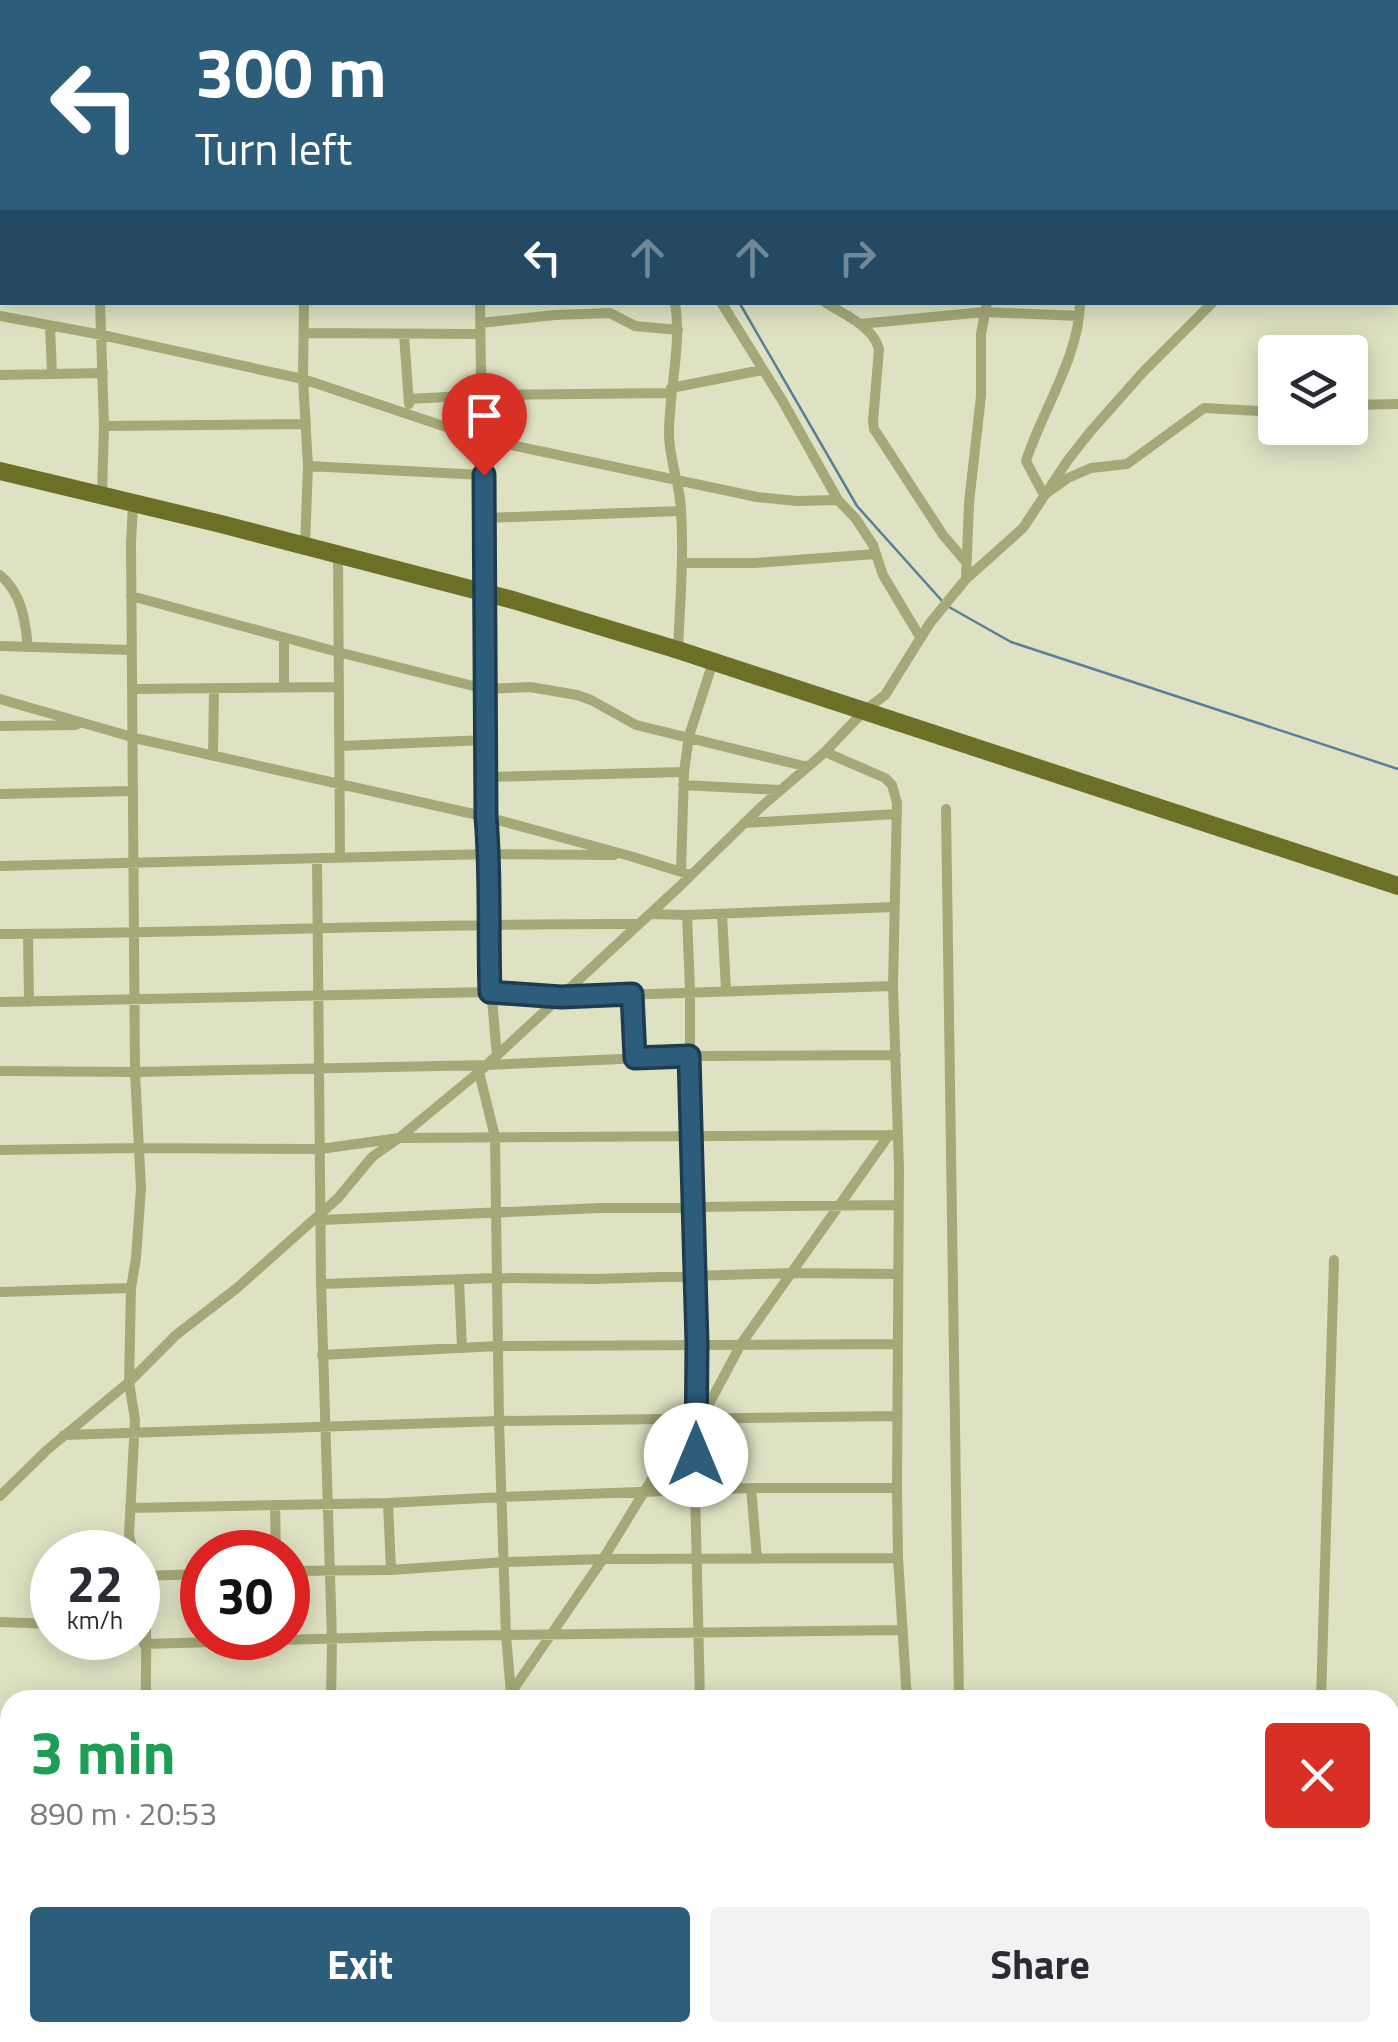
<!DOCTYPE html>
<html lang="en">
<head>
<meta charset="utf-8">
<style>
	body { margin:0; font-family:"Titillium Web",sans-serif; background:#f2f2f3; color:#2b2b33; height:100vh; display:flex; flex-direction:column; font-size:38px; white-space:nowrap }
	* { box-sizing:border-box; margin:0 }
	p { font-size:32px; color:#7c7c81 }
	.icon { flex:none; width:55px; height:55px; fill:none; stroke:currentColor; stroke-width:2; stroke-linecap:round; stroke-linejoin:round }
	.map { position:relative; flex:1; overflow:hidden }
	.details { position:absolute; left:0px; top:1690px; width:1400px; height:352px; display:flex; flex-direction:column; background:#fff; border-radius:30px 30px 0 0; box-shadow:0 5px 25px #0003 }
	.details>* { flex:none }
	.guide { position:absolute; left:0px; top:0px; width:1400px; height:305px; box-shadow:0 5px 25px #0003; background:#2c5d7b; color:#fff; overflow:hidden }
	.controls { position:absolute; left:1258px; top:335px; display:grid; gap:20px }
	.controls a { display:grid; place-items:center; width:110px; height:110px; border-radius:10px; background:#fff; box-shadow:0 5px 25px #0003; font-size:50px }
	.speed { position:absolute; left:30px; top:1530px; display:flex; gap:20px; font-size:50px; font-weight:700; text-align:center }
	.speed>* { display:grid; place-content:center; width:130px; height:130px; border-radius:50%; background:#fff; box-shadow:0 5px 25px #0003; line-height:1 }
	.speed small { font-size:25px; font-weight:400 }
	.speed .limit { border:15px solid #d22; background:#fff; color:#111 }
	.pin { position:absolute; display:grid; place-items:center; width:85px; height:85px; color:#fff; margin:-102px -42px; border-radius:50% 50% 50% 0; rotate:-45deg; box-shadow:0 0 10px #0007 }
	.pin .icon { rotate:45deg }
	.me { position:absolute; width:110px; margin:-55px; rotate:0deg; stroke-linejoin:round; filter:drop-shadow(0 0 8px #0008) }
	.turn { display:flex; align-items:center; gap:35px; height:210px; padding:0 30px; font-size:45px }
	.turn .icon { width:130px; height:130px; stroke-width:2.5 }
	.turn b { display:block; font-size:70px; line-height:85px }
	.lanes { display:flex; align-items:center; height:95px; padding:0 30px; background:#0003; justify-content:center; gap:50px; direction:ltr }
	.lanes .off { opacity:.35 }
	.round { display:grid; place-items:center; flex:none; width:105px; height:105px; border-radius:10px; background:#f2f2f3 }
	.overview { display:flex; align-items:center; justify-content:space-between; height:170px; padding:0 30px }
	h1 { font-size:60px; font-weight:700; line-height:75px; color:#1e9e55 }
	.action { display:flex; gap:20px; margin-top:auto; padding:20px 30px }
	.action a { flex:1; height:115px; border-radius:10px; background:#2c5d7b; color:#fff; font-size:40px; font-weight:700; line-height:115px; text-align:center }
	.action a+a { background:#f2f2f3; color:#2b2b33 }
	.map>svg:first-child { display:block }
</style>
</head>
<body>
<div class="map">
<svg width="1398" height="2042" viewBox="0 0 1398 2042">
	<rect width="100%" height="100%" fill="#dfe2c2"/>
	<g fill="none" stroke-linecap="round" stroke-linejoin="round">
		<!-- stream -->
		<path stroke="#55819a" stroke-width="2.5" d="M568,0l1,2
			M739,302l118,204 86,96
			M949,607l62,35 387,127"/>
		<!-- minor -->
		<path stroke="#a5a978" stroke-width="10" d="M125,0v2
			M300,0v2
			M468,0l1,2
			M1113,0l1,2
			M0,67h2
			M1398,105v-1
			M0,135h2
			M0,207h2
			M0,273h2
			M100,302l4,124 -2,69
			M304,302l-1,77 5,87 -3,79
			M480,302l7,515c3,38 0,74 1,112 1,42 5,84 9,126
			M675,302c7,44 -6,88 -6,132 0,26 11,50 12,76 3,47 -1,94 -3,140
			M721,302l61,98 56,100 18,19 17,26 10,30 37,62
			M825,302c19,13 48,24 54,47l-6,72 1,8 69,106 23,27
			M1080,302c0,53 -38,109 -54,159l18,34 24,-17 23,-10 36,-4 77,-56 71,4
			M0,316l102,19 201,44 179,60 275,58 40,4 41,-1
			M480,323l75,-8 55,-2 25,13 43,4
			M860,324l124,-12 95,4
			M50,326l2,48
			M304,333l176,1
			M404,334l5,70
			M0,375l103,-2
			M671,388l91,-18
			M409,399l73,-4 189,-2
			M1350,405l48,-1
			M104,426l202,-2
			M308,466l175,9
			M133,503l-2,41 4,528 6,116 -5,70 -5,30 -2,94 6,38 -6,115 4,17
			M484,518l197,-7
			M338,554l2,304
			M682,563h73l121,-9
			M0,575c22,18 25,45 28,72
			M966,579l3,-76 12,-107v-62l6,-32
			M131,596l207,56 147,37 45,-2 47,8 14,5 45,25 172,42
			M284,638v49
			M0,646l131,4
			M132,689l206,-2
			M0,699l139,40 348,78 143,39 61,19
			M0,726l76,-1
			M339,746l147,-6
			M825,752l60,26 7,7 5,18 -4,183 6,182 -2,320 1,70 9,142
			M213,756l1,-68
			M486,777l198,-5
			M683,785l97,5
			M0,794l132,-3
			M946,809l13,891
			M744,823l153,-9
			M317,858l4,426 11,356 -1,60
			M0,866l490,-12 124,1
			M681,871l3,-99 5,-36 24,-74
			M650,914l37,1 207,-8
			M722,914l4,76
			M687,915l3,76v146l7,207 -2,146 5,210
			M0,934c213,-1 425,-11 638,-10
			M28,934l1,68
			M632,994l3,64
			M0,1002l490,-10 71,5 332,-11
			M0,1071l135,1 352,-7 202,-9 207,-1
			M479,1072l16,65 4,284 7,215 5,57
			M0,1150l138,-2 182,1 79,-11 499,-3
			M321,1220l279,-12 298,-3
			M459,1279l3,69
			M321,1284l175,-6 100,1 196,-6 106,1
			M0,1292l131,-4
			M322,1355l176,-9 400,-2
			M701,1419l40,-75 148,-209
			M64,1435l435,-14 398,-5
			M751,1488l6,71
			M0,1496l47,-46 82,-68 47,-47 61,-47 101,-90 34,-41 27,-19 80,-66 200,-185 82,-80 64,-55 39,-41 21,-16 45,-72 36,-44 57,-51 45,-68 22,-28 54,-61 69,-69
			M388,1503l3,67
			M275,1505l1,47
			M130,1508l258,-5 114,-6 249,-9h146
			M138,1565c12,35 7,96 8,135
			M288,1571l103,-1 114,-8 98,-3 295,-1
			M141,1576l61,-2
			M0,1622l52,2
			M144,1644l281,-8 478,-6
			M506,1700l97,-141 85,-139
			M809,1700l98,-3
			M1321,1700l13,-440
			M1390,1772h8
			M1390,1885h8
			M0,1906l10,2
			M0,1987h10
			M510,2032v10
			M709,2032l1,10
			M155,2042v-10
			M255,2042l7,-10
			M338,2042v-10
			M831,2042l88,-3
			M954,2042v-10
			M1310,2042v-10"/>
		<!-- trunk -->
		<path stroke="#6c7026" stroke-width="18" d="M0,471l221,53 292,76 165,50 720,236"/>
	</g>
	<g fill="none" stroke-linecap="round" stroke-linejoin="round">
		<defs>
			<path id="route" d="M484,475l2,342c5,58 2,117 4,175l71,5 71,-3 3,64 54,-2 8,288 -1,111"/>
		</defs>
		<!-- route casing -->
		<use href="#route" stroke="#1d3c50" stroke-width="25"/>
		<!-- route -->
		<use href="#route" stroke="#2c5d7b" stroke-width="18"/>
	</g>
</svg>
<div class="controls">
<a><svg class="icon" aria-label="layers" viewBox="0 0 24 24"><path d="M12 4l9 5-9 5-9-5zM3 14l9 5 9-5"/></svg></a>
</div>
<div class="speed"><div>22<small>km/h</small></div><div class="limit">30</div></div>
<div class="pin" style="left:484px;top:475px;background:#d93025"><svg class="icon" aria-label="arrive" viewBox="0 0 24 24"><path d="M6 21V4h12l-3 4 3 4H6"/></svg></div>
<svg class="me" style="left:696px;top:1455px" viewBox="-20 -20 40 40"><circle r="19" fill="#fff"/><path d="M0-13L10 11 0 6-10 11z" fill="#2c5d7b"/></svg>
<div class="guide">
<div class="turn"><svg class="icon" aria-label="left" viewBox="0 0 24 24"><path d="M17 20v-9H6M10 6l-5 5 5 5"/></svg><div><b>300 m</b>Turn left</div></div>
<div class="lanes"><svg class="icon" aria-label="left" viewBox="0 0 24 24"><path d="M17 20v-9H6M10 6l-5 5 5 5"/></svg><svg class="icon off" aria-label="ahead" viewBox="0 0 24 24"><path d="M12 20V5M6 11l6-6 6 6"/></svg><svg class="icon off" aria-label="ahead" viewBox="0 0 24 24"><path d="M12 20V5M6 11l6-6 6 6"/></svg><svg class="icon off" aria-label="right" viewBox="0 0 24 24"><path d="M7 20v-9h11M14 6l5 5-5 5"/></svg></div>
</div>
<section class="details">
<div class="overview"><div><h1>3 min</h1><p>890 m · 20:53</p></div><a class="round" style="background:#d93025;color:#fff"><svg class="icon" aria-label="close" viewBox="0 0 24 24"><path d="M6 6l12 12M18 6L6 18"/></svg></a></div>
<div class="action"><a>Exit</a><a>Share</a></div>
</section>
</div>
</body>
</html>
